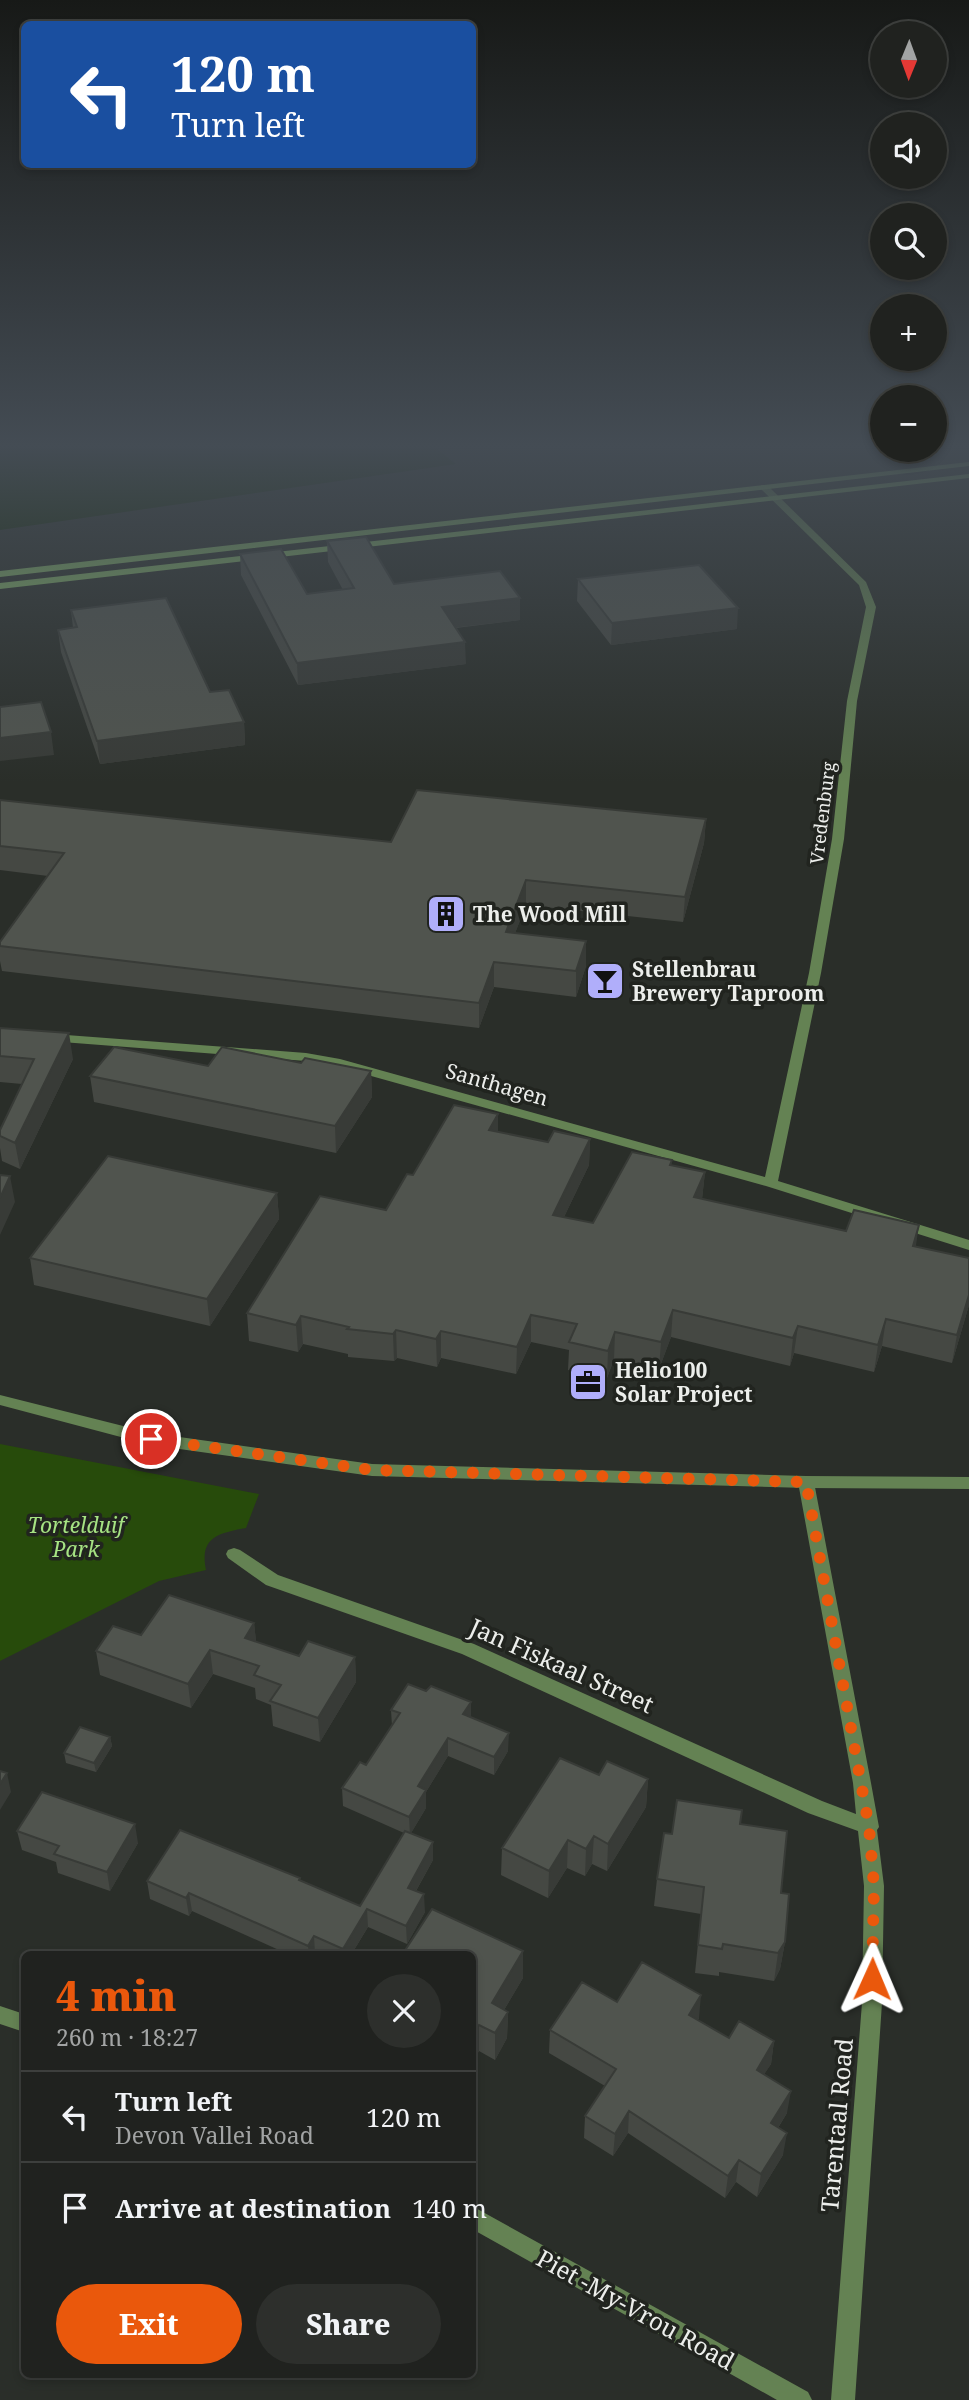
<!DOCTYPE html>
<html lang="en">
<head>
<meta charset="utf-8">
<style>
	body { margin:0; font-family:"Noto Serif",serif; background:#2d2f2c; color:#f1f3f6; height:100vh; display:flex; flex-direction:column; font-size:26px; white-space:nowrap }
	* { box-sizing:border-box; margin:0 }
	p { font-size:23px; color:#a2a4a4 }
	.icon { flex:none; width:38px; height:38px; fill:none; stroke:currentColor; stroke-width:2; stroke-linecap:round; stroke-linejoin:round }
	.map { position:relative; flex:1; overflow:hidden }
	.panel { position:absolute; left:21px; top:1951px; width:455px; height:427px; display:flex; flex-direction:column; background:#20221f; border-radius:10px; box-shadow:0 4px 10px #0003,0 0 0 2px #3d3f3d }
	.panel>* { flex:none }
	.hud { position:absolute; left:21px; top:21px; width:455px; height:147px; border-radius:10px; box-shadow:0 4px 10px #0003,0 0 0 2px #3d3f3d; background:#1a4fa0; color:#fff; overflow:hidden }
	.needle { width:46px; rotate:181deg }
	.tools { position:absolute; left:870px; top:21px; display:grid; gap:14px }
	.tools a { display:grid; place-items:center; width:77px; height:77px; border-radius:50%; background:#20221f; box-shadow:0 4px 10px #0003,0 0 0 2px #3d3f3d; font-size:35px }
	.pin { position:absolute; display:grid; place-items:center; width:60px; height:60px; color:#fff; margin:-30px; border:4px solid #fff; border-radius:50%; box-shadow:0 2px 7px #0007 }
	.me { position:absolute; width:77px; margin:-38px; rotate:1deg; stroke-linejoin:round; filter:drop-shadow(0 0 5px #0008) }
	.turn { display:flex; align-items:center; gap:24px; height:147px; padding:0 35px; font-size:32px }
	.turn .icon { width:91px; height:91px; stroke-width:2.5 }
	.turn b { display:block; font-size:49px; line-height:60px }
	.round { display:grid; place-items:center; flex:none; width:74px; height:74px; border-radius:37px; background:#2d2f2c }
	.headline { display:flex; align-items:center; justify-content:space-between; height:119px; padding:0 35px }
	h1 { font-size:42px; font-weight:800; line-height:52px; color:#ea580c }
	.action { display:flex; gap:14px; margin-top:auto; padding:14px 35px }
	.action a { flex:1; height:80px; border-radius:42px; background:#ea580c; color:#fff; font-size:28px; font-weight:800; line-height:80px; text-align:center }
	.action a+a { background:#2d2f2c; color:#f1f3f6 }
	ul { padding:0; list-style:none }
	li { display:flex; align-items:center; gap:21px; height:91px; padding:0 35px; border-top:2px solid #3d3f3d }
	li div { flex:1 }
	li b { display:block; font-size:26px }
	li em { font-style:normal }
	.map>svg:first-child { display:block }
</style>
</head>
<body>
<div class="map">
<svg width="969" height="2400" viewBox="0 0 969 2400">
	<rect width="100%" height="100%" fill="#2a2e29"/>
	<!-- green -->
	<path fill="#274b0b" d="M0,1444l259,50 -13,34c-27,5 -47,9 -40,42l-47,11 -159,80z"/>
	<!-- water -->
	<path fill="#0f2401" d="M0,446h433l23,18 -456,66z"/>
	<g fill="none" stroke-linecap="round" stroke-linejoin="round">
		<!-- minor -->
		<path fill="#648253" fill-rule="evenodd" d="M761,485h6l99,97 10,25 -19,94 -13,138 -23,134 -43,208 191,59v10l-203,-64 -427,-119 -33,-6 -257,-20 -2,-3 2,-3 4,-1 253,19 34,6 425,118 44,-204 23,-134 15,-138 19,-94 -7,-22 -98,-96z
			M806,1476l6,2 2,4 57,301 8,44 -2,3 7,56 -2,117 -27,397h-24l31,-397 2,-117 -6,-55 -50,-18 -346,-159 -196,-69 -38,-27 -2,-4 2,-4 6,-2 6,2 38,25 196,69 348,157 34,13 -3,-31 -55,-301 2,-4z
			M0,2006l24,8v18l-24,-8z
			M472,2206l336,186 4,8h-35l-305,-171z"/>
		<!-- tertiary -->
		<path fill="#648253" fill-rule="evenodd" d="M0,1395l151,38 221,31 434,12 163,1v12l-163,-1 -434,-12 -221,-31 -151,-40z"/>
		<!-- secondary -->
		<path fill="#82b266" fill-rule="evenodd" d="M969,462v4l-969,111v-6z
			M969,474v4l-969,111v-6z"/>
	</g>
	<!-- wall -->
	<path fill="#454843" d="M327,541l67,43 126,14v22l-64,8 10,36 -168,21 -57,-110 -1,-21 67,40 36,-4 -15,-28z
		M578,579l159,50 -126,16 -34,-44z
		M71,610l139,82 34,30 1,23 -145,19 -39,-112 -3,-22 15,-2z
		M0,800l391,42 315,-23 -2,24 -21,79 -157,-17 -11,28 71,8v25l-10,31 -82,-10 -15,41 -477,-57 -2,-10v-19l48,-66 -48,-6z
		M0,1028l73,31 -53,110 -18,-8 -2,-13v-18l22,-46 -22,-2z
		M301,1063l70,8 1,26 -36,56 -242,-51 -4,-26z
		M498,1132l50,10 42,-3 -1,26 -25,52 29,6 79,-63 -1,5 34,7 -3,27 214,47 53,59 -17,58 -70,-17 -8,26 -80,-19 -4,13 -119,-29 -12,32 -45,-10 -7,19 -39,-8 1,-20 -38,-8 -15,32 -75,-16 -4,9 -40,-9 -3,3 -46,-4v-3l-45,-10 -5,8 -49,-11 -2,-28 139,-103 27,-35z
		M277,1193l2,26 -69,107 -176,-41 -4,-27z
		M254,1623l2,19 43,14 56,1 1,25 -36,60 -47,-16 -2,-21 -15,-6 -1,-11 -42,-14 -22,34 -91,-33 -4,-24 45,-16z
		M391,1710l80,8 37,33 -14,24 -46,-19 -22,36v16l-15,25 22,27 -17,31 9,21 -18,32 -39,-17 -17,28h-61l-98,-44 -3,5 -39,-17 -3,-18 153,-1 60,26 44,-73 -61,-27 -1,-18 24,-23 26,-39z
		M110,1737l2,9 -16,26 -30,-9 -2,-10z
		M599,1775l49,4 -2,28 -39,64 -15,-7 -7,12 -18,-8 -19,30 -47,-23 1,-27z
		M740,1824l41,69 4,49 -5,27 -6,12 -55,-9v4l-24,-3 6,-59 -47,-8 3,-27 15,-45z
		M17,1831l121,12 -28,48 -52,-18 -2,-11 -34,-12z
		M472,1955l51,23 -19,32 4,2 -1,26 -12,22 -16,-9 -3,5 -4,-2z
		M617,2002l82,16 -1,2 31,18 45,3 -3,23 -7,10 23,39 -9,15 5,27 -26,42 -21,-15 -11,16 -97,-65 -15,23 -29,-18 1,-22 20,-30 -56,-33 1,-23z"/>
	<!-- shaded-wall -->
	<path fill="#383b37" d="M520,598v22l-78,9v-22z
		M738,608l-1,21 -126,16 1,-22z
		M465,642l1,22 -168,21 -1,-22z
		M244,722l1,23 -145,19 -3,-23z
		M51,732l3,23 -54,6v-23z
		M706,819l-2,24 -21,79 2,-25z
		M526,880v25l-20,52v-25z
		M586,941v25l-10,31v-26z
		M494,962v25l-15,41v-25z
		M69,1033l4,26 -53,110 -5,-26z
		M371,1071l1,26 -36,56 -1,-27z
		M498,1114v26l-9,-10z
		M590,1139l-1,26 -37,77 1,-27z
		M705,1172l-3,27 -8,-2z
		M10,1176l5,26 -15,33v-37z
		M277,1193l2,26 -69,107 -3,-27z
		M919,1225l-4,27 -2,-6z
		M969,1295v10l-17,58 5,-28z
		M673,1310l-2,27 -12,32 2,-27z
		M531,1315v27l-15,32 1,-27z
		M301,1316l2,28 -5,8 -2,-27z
		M886,1319l-4,27 -8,26 4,-27z
		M798,1326l-4,27 -4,13 3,-28z
		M396,1330l1,28 -3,3 -1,-27z
		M441,1331v27l-4,9 -1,-28z
		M615,1332l-1,27 -7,19 1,-27z
		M254,1623l3,25 -12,-10z
		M210,1650l3,24 -22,34 -3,-24z
		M355,1657l1,25 -36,60 -2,-24z
		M471,1702v18l-8,-6z
		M509,1733l-1,18 -14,24v-18z
		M110,1737l2,9 -16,26 -2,-9z
		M448,1738v18l-22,36v16l-16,27 -1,-18 9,-31z
		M7,1773l4,19 -11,18v-26z
		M648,1779l-2,28 -39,64 1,-27z
		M135,1824l3,19 -28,48 -3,-19z
		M594,1836l-2,28 -7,12 1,-27z
		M568,1840l-1,28 -19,30 1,-27z
		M433,1842v18l-25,45v-17z
		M189,1893l3,18 -3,5 -3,-18z
		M424,1894l1,18 -18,32 -1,-18z
		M367,1909l1,18 -17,28h-8v-6z
		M314,1936l1,18 -6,1 -1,-9z
		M785,1942l-5,27 -6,12 4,-28z
		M523,1951v27l-31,52v-27z
		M701,1995l-2,23 -12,20 2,-23z
		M508,2012l-1,26 -12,22v-27z
		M479,2025v26l-3,5v-27z
		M774,2041l-3,23 -18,28 4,-22z
		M791,2091l-4,22 -20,32 4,-22z
		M629,2111l-1,22 -15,23 2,-22z
		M787,2133l-4,22 -26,42 4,-23z
		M739,2160l-3,22 -11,16 3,-22z"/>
	<!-- building -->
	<path fill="#50544e" stroke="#383b37" stroke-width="2" d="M366,537l28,47 106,-13 20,27 -78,9 23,35 -168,21 -57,-109 41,-5 26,45 47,-6 -27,-47z
		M699,565l39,43 -126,15 -34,-44z
		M166,598l44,94 19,-2 15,32 -147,19 -39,-111 19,-3 -6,-17z
		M41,702l10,30 -51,6v-31z
		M417,790l289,29 -21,78 -159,-17 -20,52 80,9 -10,30 -82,-9 -15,41 -479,-57v-4l64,-89 -64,-7v-46l391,42z
		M0,1028l69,5 -54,110 -15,-7v-6l34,-71 -34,-3z
		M114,1047l94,19 14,-19 79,16 4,-5 66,13 -36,55 -245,-50z
		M454,1105l44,9 -9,16 59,12 6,-11 36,8 -37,76 40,8 39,-71 40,8 -2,5 35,7 -11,25 152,34 8,-21 65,15 -6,21 56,12v37l-12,40 -71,-16 -8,26 -80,-19 -5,12 -120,-28 -12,32 -46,-10 -7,19 -39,-9 8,-18 -46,-9 -14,32 -76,-16 -5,8 -40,-9 -3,4 -46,-5 2,-2 -48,-11 -5,9 -49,-12 73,-117 66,14 21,-36 6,1z
		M108,1156l169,37 -70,106 -177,-41z
		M0,1175l10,1 -10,22z
		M169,1595l85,28 -9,15 54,18 9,-15 47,16 -37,61 -48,-17 11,-16 -27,-10 5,-9 -49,-16 -22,34 -92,-33 17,-25 28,9z
		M408,1684l18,7 5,-5 40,16 -8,12 46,19 -15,24 -46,-19 -30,48 8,4 -17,27 -67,-29 18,-26 6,3 34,-52 -9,-3z
		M80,1727l30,10 -16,26 -30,-10z
		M560,1758l39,17 8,-14 41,18 -40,65 -14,-8 -8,13 -18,-9 -19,31 -47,-23z
		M0,1771l7,2 -7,11z
		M42,1792l93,32 -28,48 -53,-18 5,-8 -42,-15z
		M677,1800l65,10 -2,14 47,7 -6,62 8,1 -4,48 -7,11 -55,-9 -1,5 -24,-4 6,-58 -47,-8 7,-46 8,1z
		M180,1830l120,48 -1,2 61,26 45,-75 28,11 -25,46 16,6 -18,32 -39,-17 -24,40 -29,-13 -6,10 -119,-53 -3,5 -39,-17z
		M432,1909l91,42 -31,52 16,9 -13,21 -16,-8 -3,4 -4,-1v-73h-70z
		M642,1962l59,33 -12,20 40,23 10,-17 35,20 -17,29 34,21 -20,32 16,10 -26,41 -22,-14 -11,16 -99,-65 -14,23 -30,-18 31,-47 -66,-39 32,-48 35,20z"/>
	<!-- sky -->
	<linearGradient id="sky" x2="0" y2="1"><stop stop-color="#171917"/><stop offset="0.57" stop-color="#444c54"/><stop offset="1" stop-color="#444c54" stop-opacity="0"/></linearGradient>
	<rect width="969" height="782" fill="url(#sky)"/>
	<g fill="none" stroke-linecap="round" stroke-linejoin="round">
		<!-- route -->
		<path stroke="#ea580c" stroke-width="12" stroke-dasharray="0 21.6" d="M151,1439l221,31 434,12 63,345 5,59 -2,93"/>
	</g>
	<!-- icons -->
	<defs>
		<symbol id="building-square" viewBox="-11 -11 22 22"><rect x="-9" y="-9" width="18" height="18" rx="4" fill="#b0aefa" stroke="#21241f"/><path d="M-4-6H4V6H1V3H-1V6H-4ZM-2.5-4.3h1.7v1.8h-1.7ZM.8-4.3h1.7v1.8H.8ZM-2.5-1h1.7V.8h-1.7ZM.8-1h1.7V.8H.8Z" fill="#111"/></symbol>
		<symbol id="bar-square" viewBox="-11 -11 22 22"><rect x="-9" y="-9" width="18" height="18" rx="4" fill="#b0aefa" stroke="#21241f"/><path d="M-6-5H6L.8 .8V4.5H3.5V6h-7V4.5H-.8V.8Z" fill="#111"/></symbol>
		<symbol id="office-square" viewBox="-11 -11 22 22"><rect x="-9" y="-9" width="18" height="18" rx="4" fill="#b0aefa" stroke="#21241f"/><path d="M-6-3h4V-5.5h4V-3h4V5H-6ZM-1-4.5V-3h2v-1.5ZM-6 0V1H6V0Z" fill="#111"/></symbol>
	</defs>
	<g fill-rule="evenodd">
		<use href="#building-square" x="424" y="892" width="44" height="44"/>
		<use href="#bar-square" x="583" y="959" width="44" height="44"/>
		<use href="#office-square" x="566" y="1360" width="44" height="44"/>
	</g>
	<g text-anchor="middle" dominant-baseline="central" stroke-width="7" stroke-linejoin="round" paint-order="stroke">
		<!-- far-street labels -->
		<g font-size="18" fill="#eceeeb" stroke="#21241f">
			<text transform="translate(822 813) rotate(-83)">Vredenburg</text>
		</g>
		<!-- poi labels -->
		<g font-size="21" font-weight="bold" fill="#eceeeb" stroke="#21241f" text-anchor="start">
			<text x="473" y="914">The Wood Mill</text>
			<text x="632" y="969">Stellenbrau<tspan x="632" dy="24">Brewery Taproom</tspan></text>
			<text x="615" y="1370">Helio100<tspan x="615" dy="24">Solar Project</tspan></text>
		</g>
		<!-- street labels -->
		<g font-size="21" fill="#eceeeb" stroke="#21241f">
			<text transform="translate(497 1084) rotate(16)">Santhagen</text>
		</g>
		<!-- park labels -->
		<g font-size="21" font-style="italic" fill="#a6e383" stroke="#21241f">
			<text x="76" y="1525">Tortelduif<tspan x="76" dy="24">Park</tspan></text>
		</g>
		<!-- near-street labels -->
		<g font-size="24" fill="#eceeeb" stroke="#21241f">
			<text transform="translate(562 1665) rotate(24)">Jan Fiskaal Street</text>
			<text transform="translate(836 2125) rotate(-85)">Tarentaal Road</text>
			<text transform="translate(636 2309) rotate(29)">Piet -My-Vrou Road</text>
		</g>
	</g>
</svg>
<div class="tools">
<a><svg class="needle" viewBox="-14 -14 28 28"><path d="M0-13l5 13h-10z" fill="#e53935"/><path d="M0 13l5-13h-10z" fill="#a2a4a4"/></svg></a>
<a><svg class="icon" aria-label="sound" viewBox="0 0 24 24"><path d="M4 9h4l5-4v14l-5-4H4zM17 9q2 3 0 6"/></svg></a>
<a><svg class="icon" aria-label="search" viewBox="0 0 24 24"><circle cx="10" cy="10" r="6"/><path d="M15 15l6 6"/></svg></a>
<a>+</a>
<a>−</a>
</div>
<div class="pin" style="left:151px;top:1439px;background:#d93025"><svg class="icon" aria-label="arrive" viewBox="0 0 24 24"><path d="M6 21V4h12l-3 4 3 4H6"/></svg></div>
<svg class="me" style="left:872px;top:1979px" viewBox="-20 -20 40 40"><path d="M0-17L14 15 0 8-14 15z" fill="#ea580c" stroke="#fff" stroke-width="4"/></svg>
<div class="hud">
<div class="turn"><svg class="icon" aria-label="left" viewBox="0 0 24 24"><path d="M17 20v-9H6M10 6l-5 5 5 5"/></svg><div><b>120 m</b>Turn left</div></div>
</div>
<section class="panel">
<div class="headline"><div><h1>4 min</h1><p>260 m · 18:27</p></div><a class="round"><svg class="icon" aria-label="close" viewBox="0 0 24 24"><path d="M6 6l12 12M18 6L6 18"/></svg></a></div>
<ul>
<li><svg class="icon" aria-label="left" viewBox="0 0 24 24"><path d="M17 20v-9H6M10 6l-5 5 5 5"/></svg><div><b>Turn left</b><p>Devon Vallei Road</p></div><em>120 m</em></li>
<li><svg class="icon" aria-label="arrive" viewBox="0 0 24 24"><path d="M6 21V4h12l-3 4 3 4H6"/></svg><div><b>Arrive at destination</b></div><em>140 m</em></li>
</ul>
<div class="action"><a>Exit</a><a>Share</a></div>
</section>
</div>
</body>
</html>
